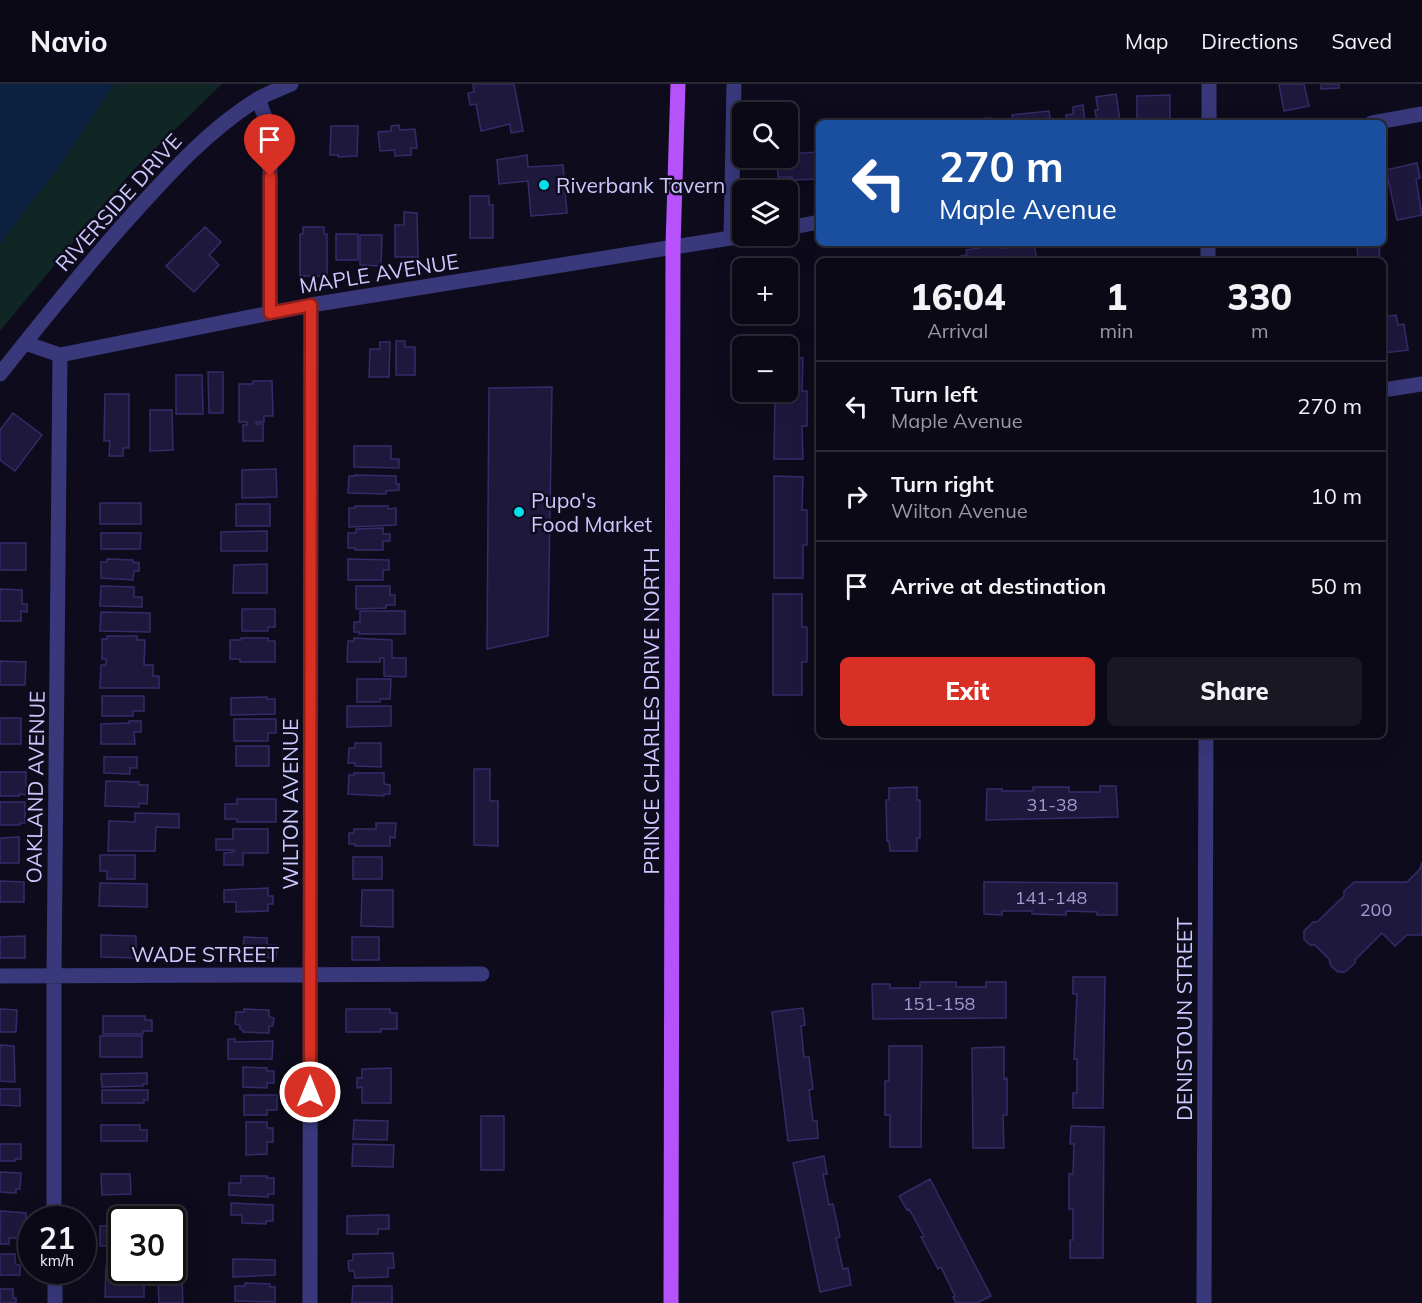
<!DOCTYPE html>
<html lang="en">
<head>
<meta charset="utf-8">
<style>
	body { margin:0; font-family:Mulish,sans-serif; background:#181722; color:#f1f3f6; height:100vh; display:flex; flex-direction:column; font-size:22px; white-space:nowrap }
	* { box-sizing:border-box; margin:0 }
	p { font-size:20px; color:#999aa0 }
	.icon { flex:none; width:33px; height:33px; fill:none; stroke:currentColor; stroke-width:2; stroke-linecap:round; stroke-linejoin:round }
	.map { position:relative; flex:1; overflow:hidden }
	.details { position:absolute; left:816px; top:174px; width:570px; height:480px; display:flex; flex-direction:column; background:#0a0915; border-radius:9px; box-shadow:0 6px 24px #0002,0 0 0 2px #2a2a34 }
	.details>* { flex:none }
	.guide { position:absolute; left:816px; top:36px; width:570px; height:126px; border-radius:9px; box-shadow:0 6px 24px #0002,0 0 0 2px #2a2a34; background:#1a4fa0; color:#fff; overflow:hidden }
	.fabs { position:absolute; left:732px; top:18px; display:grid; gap:12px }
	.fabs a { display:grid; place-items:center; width:66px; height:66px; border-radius:9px; background:#0a0915; box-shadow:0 6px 24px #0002,0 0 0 2px #2a2a34; font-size:30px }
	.speed { position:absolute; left:18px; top:1122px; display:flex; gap:12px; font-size:30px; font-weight:700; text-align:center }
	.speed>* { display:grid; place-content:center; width:78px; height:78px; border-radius:50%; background:#0a0915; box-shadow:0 6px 24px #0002,0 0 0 2px #2a2a34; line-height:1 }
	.speed small { font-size:15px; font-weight:400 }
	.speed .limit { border:3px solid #111; border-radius:9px; background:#fff; color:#111 }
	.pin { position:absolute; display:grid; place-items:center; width:51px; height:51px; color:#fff; margin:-62px -26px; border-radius:50% 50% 50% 0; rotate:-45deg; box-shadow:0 0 6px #0007 }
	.pin .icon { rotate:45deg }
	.me { position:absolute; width:66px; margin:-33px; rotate:0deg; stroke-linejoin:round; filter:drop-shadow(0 0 4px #0008) }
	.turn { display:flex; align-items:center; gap:21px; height:126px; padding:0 24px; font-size:27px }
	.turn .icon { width:78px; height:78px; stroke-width:2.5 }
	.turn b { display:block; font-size:42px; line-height:51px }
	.eta { display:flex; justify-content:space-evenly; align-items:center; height:102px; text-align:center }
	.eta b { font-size:36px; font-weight:800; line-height:42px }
	.primary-button { display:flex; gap:12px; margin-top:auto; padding:12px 24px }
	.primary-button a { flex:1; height:69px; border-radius:9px; background:#d93025; color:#fff; font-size:24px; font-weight:800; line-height:69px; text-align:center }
	.primary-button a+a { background:#181722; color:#f1f3f6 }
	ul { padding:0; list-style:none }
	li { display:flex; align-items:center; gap:18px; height:90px; padding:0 24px; border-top:2px solid #2a2a34 }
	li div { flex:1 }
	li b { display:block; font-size:22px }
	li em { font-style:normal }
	header { display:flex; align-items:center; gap:36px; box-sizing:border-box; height:84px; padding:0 30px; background:#0a0915; border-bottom:2px solid #2a2a34 }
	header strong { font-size:28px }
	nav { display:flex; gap:33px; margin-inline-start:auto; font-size:21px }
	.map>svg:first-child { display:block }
</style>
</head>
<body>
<header>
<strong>Navio</strong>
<nav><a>Map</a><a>Directions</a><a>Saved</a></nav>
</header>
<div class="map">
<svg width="1422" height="1219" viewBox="0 0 1422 1219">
	<rect width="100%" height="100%" fill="#0e0c1c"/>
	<!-- green -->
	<path fill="#0f2624" d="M114,0h108l-89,86 -133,161v-87l61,-80z"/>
	<!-- water -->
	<path fill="#0c2240" d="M0,0h114l-53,80 -61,80z"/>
	<!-- building -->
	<path fill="#1e183d" stroke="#352b68" stroke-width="1.5" d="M473,0h41l9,47 -12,2 -1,-9 -29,7 -5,-27 -6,1 -2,-12 6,-1z
		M1279,0h25l5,22 -25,5z
		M1321,0h18v4l-18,1z
		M1116,10l4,26 -3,1v2h-20l-2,-13h3l-2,-13z
		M1170,11v28h-33v-27z
		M1083,21l2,18h-18l-1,-8 7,-1v-7z
		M1049,27l2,12h-38l-1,-8z
		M992,34v5h-17v-4z
		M399,41l1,5 15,-1 2,19h-6v7l-16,1 -1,-6 -14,1 -2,-19 13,-1v-5z
		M331,42h27l-1,30 -19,1v-2h-8z
		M819,68v27l-27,1v-3h-14l-1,-19h11v-4z
		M527,71l1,12 35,-2 4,48 -36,3 -3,-35 -29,3 -2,-24z
		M1417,79l3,15 -4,1 6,36 -25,5 -11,-50z
		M470,112h19v9h4v33h-23z
		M404,128l13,1 1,44h-23v-32h9z
		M205,143l16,15 -12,13 10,10 -25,27 -28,-26z
		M303,143h21v7h3v42h-27v-42h3z
		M336,150h22v26h-22z
		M360,151h22l-1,31 -21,-1z
		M1034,159l3,18h-102l32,-6 -1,-5 36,-6v4z
		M1357,159h22l1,18h-22z
		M1118,173h32v4h-31z
		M1396,231l2,10 6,-1 4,26 -24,3 -1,-36z
		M396,257h9v6h10v28h-19z
		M380,258h10l-1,35h-20l1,-28h10z
		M788,274h15l-1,33h5v35h-5l1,33h-29l1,-67h13z
		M208,288h15v41h-14z
		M176,291h26l1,39h-27z
		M253,297h19l1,35h-9v6h-8v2h7v17h-20v-16h4v-3h-8v-38h14z
		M552,303l-4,249 -61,13 2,-261z
		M105,310h24v54h-6v8h-14l1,-15h-6z
		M150,326h22l1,40 -23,1z
		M13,329l29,22 -27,36 -15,-11v-30z
		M354,362h37v13h8v9l-45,-1z
		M276,385l1,28 -35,1v-28z
		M355,391l41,1v8h3v6l-13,1v3l-38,-1 1,-17h6z
		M774,392l29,1 -1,33h5v35h-4v33h-29z
		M100,419h41v21h-41z
		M236,420h34v22h-34z
		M355,422h33v3l8,-1v17l-47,2v-19h6z
		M383,444v6h7v7h-7v9h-28v-2h-7v-15h8v-4z
		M267,447v20h-46v-19z
		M101,449h40l-1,16h-39z
		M0,459h26v27h-26z
		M107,475l26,1v2l6,1v8h-5l-1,9 -32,-2v-16h6z
		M348,475l41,1v10h-6v10h-35z
		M267,480v29h-34l1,-28z
		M101,502l33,1v10h8v10l-42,-1z
		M356,502h34v9h5v10h-9v3l-30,1z
		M0,505l22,1v14h5v8l-6,-1v10h-21z
		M773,510h29v33h5v35h-5v33h-29z
		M242,525h33v18h-7v4h-26z
		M360,527h45v23h-46v-2h-5v-10h6z
		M101,528l49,1v19l-50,-1z
		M107,552h30v4h8l-1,25h9v11h6v12h-59l1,-23h5v-6h-4v-20h5z
		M241,554h27v3h7v21h-35v-3h-10v-19h11z
		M354,554l38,2v18h14v19l-22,-1v-18h-4v4h-33l1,-21h6z
		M0,577l26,1 -1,23h-25z
		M357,595h34l-1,20h-10v3h-23z
		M102,612h42v15h-11v5h-31z
		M267,613v2h8v15l-44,1v-17z
		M347,622h44v20l-44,1z
		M0,634h21v26h-21z
		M234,635h42v14h-8v8h-34z
		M129,637h12v11h-7l1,12h-34v-20l28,-1z
		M355,659h26v24l-26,-1v-3h-7l1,-15h6z
		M236,662h33v20h-33z
		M104,673h33v11h-7v6l-26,-1z
		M474,685h16v32h8v45l-24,-1z
		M0,688h26v23l-7,-1v2h-19z
		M354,689h30v11l6,1v9h-6v2l-36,-2 1,-19h5z
		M106,697l33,1v3h9l-1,19 -8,-1v4l-34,-1z
		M1100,702h16l2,31 -132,3 1,-31h15v2h31v-4h36v5h31z
		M917,703v13h3v38h-3v13h-27l-1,-10h-2l-1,-41h3v-12z
		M237,715h39v23h-39v-3h-12v-15h12z
		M0,718h25v21h-5v2h-20z
		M135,729l44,1v14l-23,-1 -1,24h-47l1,-30 26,1z
		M376,739h20l-1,15 -5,-1v9h-35v-2h-6v-11h5v-4h22z
		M233,745h35v24h-25v12h-19v-12l10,-1v-2h-18v-11h17z
		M19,753v26h-19v-25z
		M100,771h35v24h-28v-8h-7z
		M353,773h29v22h-29z
		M1422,778v73h-15l-12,11 -13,-13 -27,27v3l-10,9h-7l-7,-6 -2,-7 -14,-14h-5l-6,-6v-8l9,-9h4l27,-26v-5l10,-9h53l13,-13z
		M0,797l24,1v20h-24z
		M984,798l133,1v32h-20v-3l-31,-1v4l-34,-1v-3h-30v4l-18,-1z
		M100,799l47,1v23l-48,-1z
		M268,804v8h5v8h-5v7l-32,1v-10h-12v-12z
		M362,806h31v37l-32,-1z
		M101,851l35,1v22l-35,-1z
		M25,852v22h-25v-21z
		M244,853l23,1v7h10l-1,13 -33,-1z
		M352,853h27v23h-27z
		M1073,893h32l-2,131h-30v-15h4v-34h-3l3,-65h-4z
		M920,898h36v5h30v-5h20v36l-133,1 -1,-35h18v4h30z
		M803,924l2,17 -4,1 3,31h5l4,32 -4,1 4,31h4l1,17 -30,3 -16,-129z
		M0,925l17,1 -1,22h-16z
		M244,925l25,1v7l5,1 -1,8h-4v7l-26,-1v-2l-3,-1v-4l-5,-1 1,-12h8z
		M346,925h44v4h7v16h-16v3h-35z
		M103,932h42v4h7v11h-9v3h-40z
		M100,952h42v21h-42z
		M228,955h7v3l38,-1 -1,18h-44z
		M0,961l14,1 1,36 -15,-1z
		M889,962h33l-1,101h-31v-32h-5v-34h4z
		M1004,963v32l3,-1v37h-4l1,33h-31l-1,-100z
		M243,983l24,1v3h7v12h-7v5l-24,-1z
		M391,984v35h-29v-16l-5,1v-10h5v-9z
		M147,989v11h-4v2l-41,1 -1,-13z
		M0,1005h20v17l-20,-1z
		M102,1006h46v10h-4v3h-42z
		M244,1011h33v15h-10v5h-23z
		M481,1032h23v54h-23z
		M354,1036l34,1 -1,19 -34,-1z
		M246,1038h21v6h6v14h-6v12l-21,1z
		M101,1041h39v5h7v11h-46z
		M1071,1042l33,1 -1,131h-33v-18h3v-31h-4v-35h4l1,-30h-4z
		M0,1060h21v15h-6v2h-15z
		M353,1060l41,1 -1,22 -41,-1z
		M824,1072l3,18h-4l6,31 4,-1 7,33 -4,1 7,31 5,-1 3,17 -31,7 -27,-129z
		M0,1088l21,1 -1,16h-4v4l-16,-1z
		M101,1090h29l1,20 -29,1z
		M241,1092h26v2h7v16h-6v3l-39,-2v-12h12z
		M930,1095l61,117 -14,7h-21l-3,-6 2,-1 -14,-29 -3,2 -17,-32 3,-1 -15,-27 -2,1 -8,-14z
		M231,1119l42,2v16h-7v3l-24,-1v-8h-11z
		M0,1127l26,2 -1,22h-3v3h-13v6h-9z
		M376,1131h13v14h-11v5h-31v-18z
		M122,1141v21h-22v-20z
		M393,1169l1,15h-6v9l-33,1 -1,-7h-5l-1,-10 5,-1v-6z
		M0,1170h15v10l5,1v10h-20z
		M233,1175l42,1v15l-42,2z
		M106,1182h16v4h22v27h-39z
		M158,1197h24l1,22h-24z
		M245,1199l25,1v3h5v15l-40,-1v-15h10z
		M353,1202h39v17h-40z
		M0,1205h13v9h3v5h-16z"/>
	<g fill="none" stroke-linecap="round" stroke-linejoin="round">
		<!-- minor -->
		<path stroke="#38387b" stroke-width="15" d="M258,15l12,31v183
			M1209,39v-39
			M1372,39l50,-9
			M788,144l31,-6
			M731,154l3,-154
			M1208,177v-18
			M25,259l35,12 251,-50 432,-69
			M0,290c43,-54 85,-107 131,-158 38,-42 78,-87 127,-117 10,-6 22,-10 33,-15
			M1383,306l39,-6
			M0,892l482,-2
			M54,1136v-244l6,-621
			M55,1186v33
			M310,1219l1,-998
			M1204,1219l2,-568"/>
		<!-- major -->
		<path stroke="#b552fb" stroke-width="15" d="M671,1219l2,-1057 5,-162"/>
	</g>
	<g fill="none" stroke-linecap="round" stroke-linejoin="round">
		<defs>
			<path id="route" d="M270,92v137l41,-8 -1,787"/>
		</defs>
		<!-- route casing -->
		<use href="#route" stroke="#8d1f18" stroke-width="15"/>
		<!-- route -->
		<use href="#route" stroke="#d93025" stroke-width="10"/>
	</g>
	<!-- markers -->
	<g fill="#05dfed" stroke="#0e0c1c" stroke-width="2">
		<circle cx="544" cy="101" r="6"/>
		<circle cx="519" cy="428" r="6"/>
	</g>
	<g text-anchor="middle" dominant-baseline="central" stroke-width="5" stroke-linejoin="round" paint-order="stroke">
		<!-- number labels -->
		<g font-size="18" fill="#a09cce">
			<text x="1052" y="720">31-38</text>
			<text x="1051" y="813">141-148</text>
			<text x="1376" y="825">200</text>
			<text x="939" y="919">151-158</text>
		</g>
		<!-- poi labels -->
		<g font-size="21" fill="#ccc8fe" stroke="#0e0c1c" text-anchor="start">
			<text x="556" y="101">Riverbank Tavern</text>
			<text x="531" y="416">Pupo's<tspan x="531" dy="24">Food Market</tspan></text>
		</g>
		<!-- street labels -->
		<g font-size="21" fill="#ccc8fe" stroke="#0e0c1c">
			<text transform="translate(118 118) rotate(-48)">RIVERSIDE DRIVE</text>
			<text transform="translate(379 189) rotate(-9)">MAPLE AVENUE</text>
			<text transform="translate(651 627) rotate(-90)">PRINCE CHARLES DRIVE NORTH</text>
			<text transform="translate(35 703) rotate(-89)">OAKLAND AVENUE</text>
			<text transform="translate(290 720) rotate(-90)">WILTON AVENUE</text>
			<text x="205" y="870">WADE STREET</text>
			<text transform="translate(1184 935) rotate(-90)">DENISTOUN STREET</text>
		</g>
	</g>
</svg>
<div class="fabs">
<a><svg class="icon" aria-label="search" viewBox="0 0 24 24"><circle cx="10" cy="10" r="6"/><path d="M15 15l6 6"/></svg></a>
<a><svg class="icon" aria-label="layers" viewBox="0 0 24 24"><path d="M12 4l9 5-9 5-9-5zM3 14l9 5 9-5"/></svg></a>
<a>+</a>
<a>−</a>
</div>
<div class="speed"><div>21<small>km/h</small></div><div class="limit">30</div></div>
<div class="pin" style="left:270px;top:92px;background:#d93025"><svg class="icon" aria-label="arrive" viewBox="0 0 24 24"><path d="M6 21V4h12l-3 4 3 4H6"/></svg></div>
<svg class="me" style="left:310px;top:1008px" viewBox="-20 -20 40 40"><circle r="17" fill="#d93025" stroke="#fff" stroke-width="3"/><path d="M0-11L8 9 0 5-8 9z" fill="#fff"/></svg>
<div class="guide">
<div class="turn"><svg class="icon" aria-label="left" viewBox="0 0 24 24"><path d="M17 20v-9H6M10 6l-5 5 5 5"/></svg><div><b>270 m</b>Maple Avenue</div></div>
</div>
<section class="details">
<div class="eta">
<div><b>16:04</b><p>Arrival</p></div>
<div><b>1</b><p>min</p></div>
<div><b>330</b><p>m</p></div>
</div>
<ul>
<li><svg class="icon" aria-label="left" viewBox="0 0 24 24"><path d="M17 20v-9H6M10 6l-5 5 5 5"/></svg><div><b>Turn left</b><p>Maple Avenue</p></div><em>270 m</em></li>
<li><svg class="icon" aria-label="right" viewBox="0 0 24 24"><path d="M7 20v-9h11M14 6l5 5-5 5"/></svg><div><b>Turn right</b><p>Wilton Avenue</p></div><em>10 m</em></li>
<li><svg class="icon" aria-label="arrive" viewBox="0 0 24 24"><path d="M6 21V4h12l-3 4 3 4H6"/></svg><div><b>Arrive at destination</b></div><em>50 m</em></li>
</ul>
<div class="primary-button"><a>Exit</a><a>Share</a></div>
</section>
</div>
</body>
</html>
